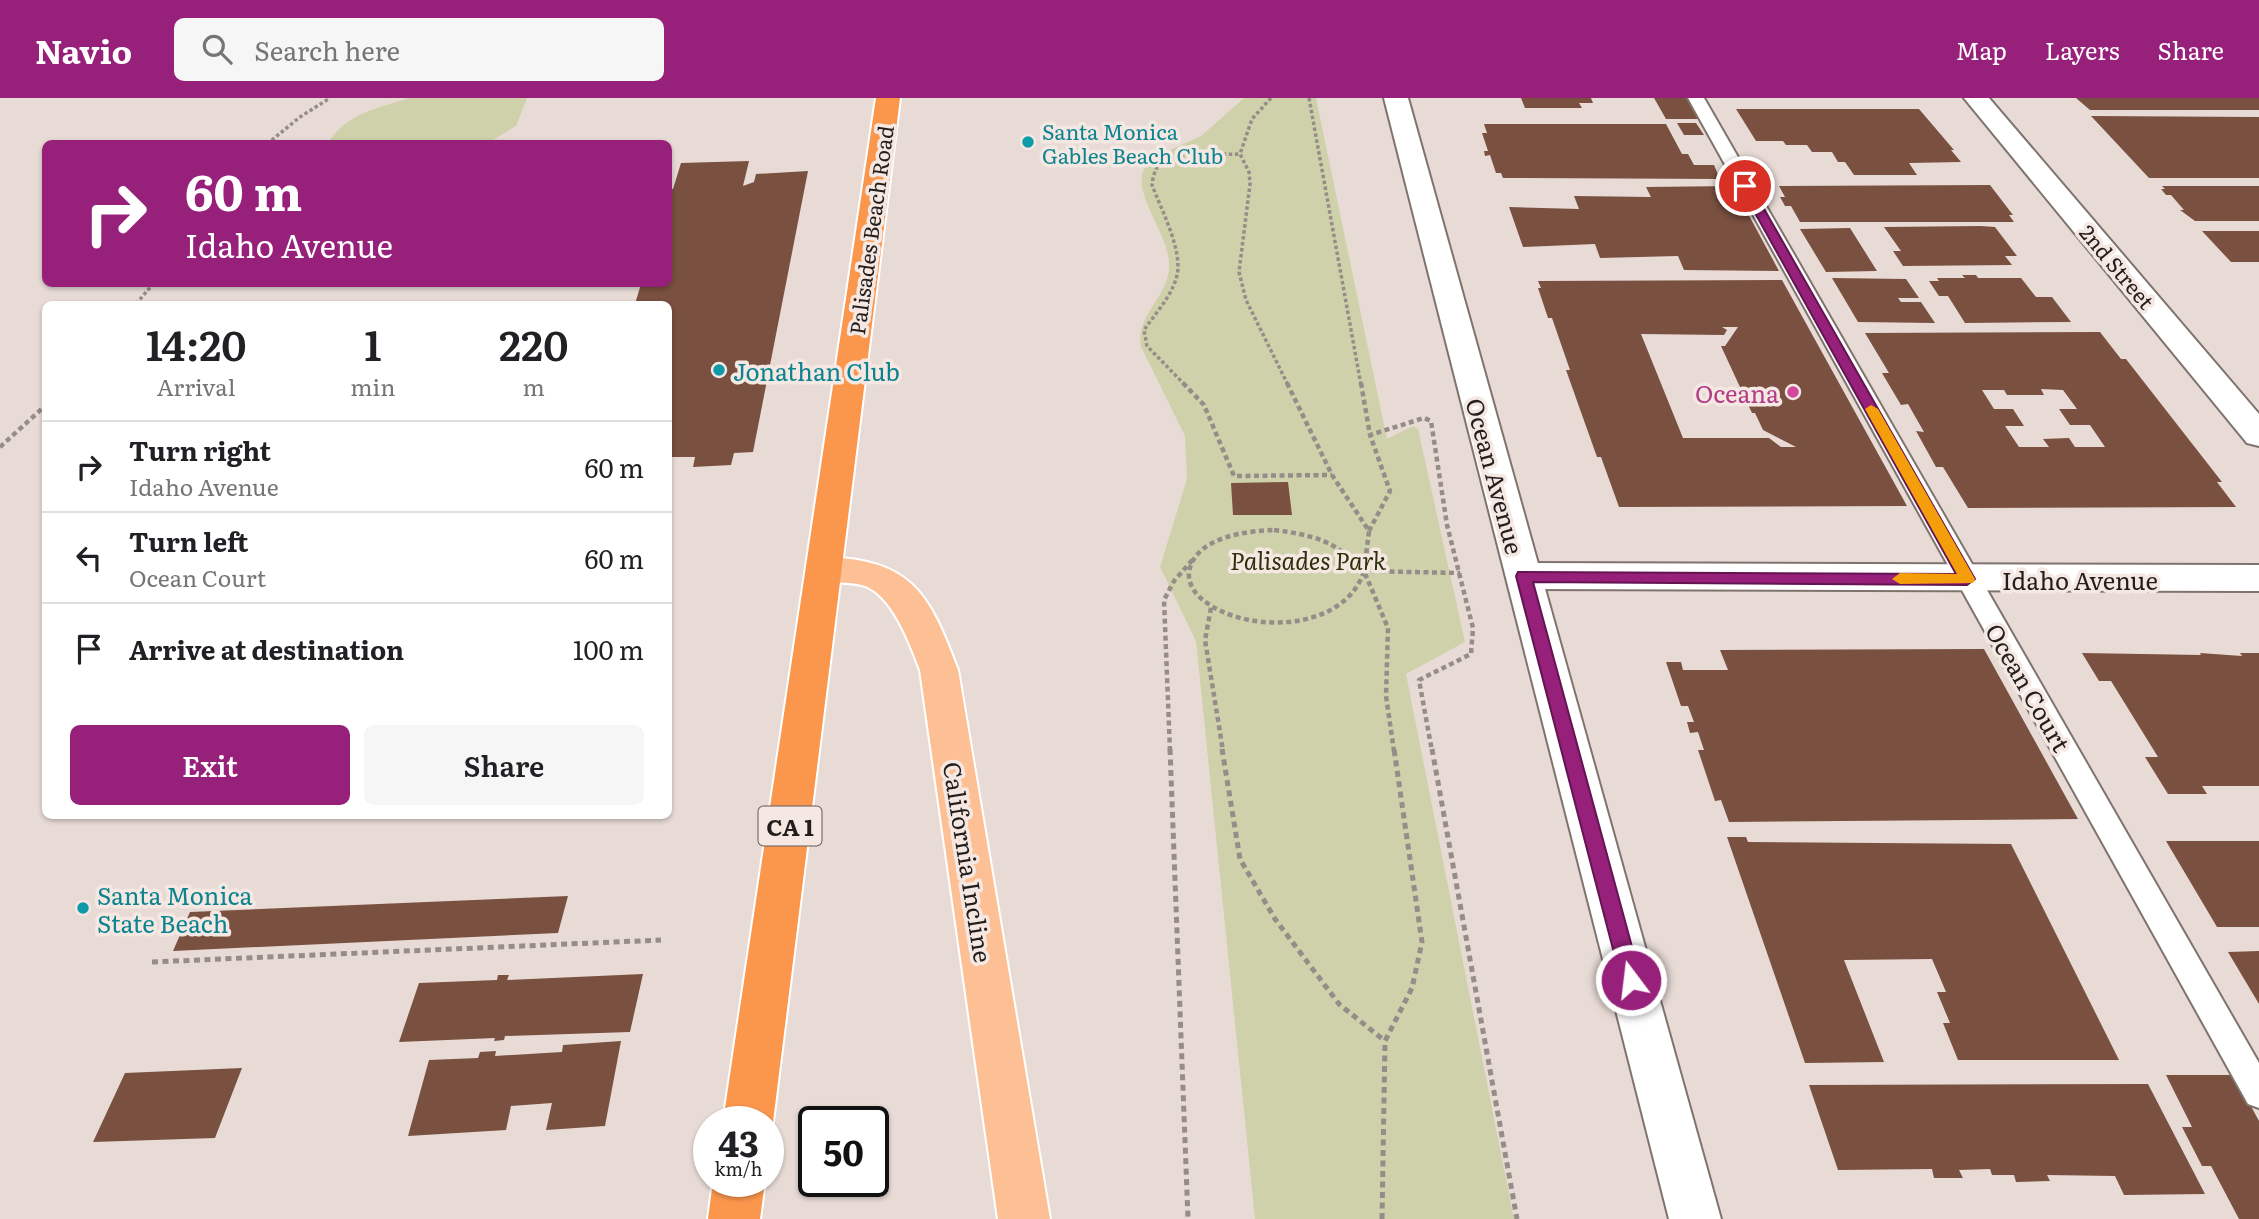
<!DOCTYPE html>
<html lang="en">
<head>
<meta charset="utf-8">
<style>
	body { margin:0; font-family:Literata,serif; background:#f6f6f6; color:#202124; height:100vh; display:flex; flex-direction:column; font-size:26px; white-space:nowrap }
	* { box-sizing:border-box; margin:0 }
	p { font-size:23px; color:#757577 }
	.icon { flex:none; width:38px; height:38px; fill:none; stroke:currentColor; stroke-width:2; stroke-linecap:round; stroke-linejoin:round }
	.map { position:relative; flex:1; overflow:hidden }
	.sheet { position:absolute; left:42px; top:203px; width:630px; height:518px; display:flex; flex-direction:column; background:#fff; border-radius:10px; box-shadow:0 2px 5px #0004 }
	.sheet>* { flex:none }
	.guide { position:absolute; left:42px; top:42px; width:630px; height:147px; border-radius:10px; box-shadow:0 2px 5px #0004; background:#97207b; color:#fff; overflow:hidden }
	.speed { position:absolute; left:693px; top:1008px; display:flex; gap:14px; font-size:35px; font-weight:700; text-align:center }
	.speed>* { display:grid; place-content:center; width:91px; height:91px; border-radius:50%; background:#fff; box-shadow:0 2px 5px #0004; line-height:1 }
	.speed small { font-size:18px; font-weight:400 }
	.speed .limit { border:4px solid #111; border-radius:10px; background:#fff; color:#111 }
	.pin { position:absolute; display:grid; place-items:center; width:60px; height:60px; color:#fff; margin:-30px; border:4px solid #fff; border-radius:50%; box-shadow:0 2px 7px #0007 }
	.me { position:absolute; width:77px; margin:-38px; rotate:345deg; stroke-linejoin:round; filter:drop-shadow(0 0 5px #0008) }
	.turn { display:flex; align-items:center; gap:24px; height:147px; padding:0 28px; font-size:32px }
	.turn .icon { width:91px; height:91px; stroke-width:2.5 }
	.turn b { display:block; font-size:49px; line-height:60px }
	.eta { display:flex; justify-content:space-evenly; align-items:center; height:119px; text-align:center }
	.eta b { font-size:42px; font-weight:600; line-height:49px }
	.primary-button { display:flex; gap:14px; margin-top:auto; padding:14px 28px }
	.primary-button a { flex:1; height:80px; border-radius:10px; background:#97207b; color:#fff; font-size:28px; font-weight:600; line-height:80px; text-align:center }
	.primary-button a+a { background:#f6f6f6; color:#202124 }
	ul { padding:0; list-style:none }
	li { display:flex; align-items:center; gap:21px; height:91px; padding:0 28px; border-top:2px solid #e0e0e0 }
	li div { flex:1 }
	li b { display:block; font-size:26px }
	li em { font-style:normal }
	header { display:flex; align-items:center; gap:42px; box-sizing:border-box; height:98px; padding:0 35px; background:#97207b; color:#fff }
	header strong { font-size:33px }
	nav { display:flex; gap:38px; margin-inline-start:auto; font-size:24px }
	.search { width:490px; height:63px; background:#f6f6f6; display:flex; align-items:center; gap:18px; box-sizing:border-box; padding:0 24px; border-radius:10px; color:#757577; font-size:26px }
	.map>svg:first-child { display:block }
</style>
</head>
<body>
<header>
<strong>Navio</strong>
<div class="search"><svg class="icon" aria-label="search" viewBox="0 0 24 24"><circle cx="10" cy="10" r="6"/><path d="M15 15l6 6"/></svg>Search here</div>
<nav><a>Map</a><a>Layers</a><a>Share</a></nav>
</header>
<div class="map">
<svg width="2259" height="1121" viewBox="0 0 2259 1121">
	<rect width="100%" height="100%" fill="#e8dbd6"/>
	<!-- green -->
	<path fill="#cfd1aa" d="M408,0h119l-11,28 -28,17h-159v-2c22,-30 46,-31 79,-43z
		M1244,0h72l71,341 26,-13 5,3 47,213 -59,32 108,545h-259l-59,-578 -36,-74 27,-88 -2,-43 -44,-89c-6,-31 26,-49 28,-79 2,-31 -31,-64 -27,-93 1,-4 5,-11 7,-15l52,-24z"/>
	<!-- building -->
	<path fill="#7a5040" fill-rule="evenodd" d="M1521,0h70l2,5h-14l3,5h-57z
		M1654,0h34l12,21h-34z
		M2076,0h183v12h-169z
		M1736,11h183l35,41h-3l10,12 -52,1 8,12h-63l-9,-13h-7l-6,-10h-20l-5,-7h-21l-3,-4h-27z
		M2091,18l168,1v61h-110z
		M1677,25h19l8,12h-20z
		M1484,26h182l16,30h6l6,11h20l6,14 -217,-1 -2,-5h-5l-6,-18 -5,1 -1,-5h4l-6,-18h5z
		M749,63l-6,25 11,-4 2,-8 52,-3 -55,281 -19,1 -3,12 -38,2 2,-10h-27v-153h-33l6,-20h27v-95h5l8,-26z
		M1990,87l23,30h-4l5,7h-214l-9,-16h-6l-5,-9h5l-6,-11z
		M1733,88l46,85 -95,-1 -6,-14 -78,2 -5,-14 -72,3 -14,-40 70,2 -5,-13 77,1 -5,-10z
		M2162,88h97v35h-64l-15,-11h4l-13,-15h-5l-5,-6h4z
		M1981,128l14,1 22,29h-12l7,9 -109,1 -10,-15h8l-17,-24z
		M1850,130l27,43 -51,1 -26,-43z
		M2202,133h57v31h-28z
		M1962,177h14l2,3h43l15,19h16l19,25 -106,1 -17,-27h-9l-10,-15h10l-2,-3h28z
		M1832,180l74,1 13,19h-21l3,4h20l14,21 -77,-1z
		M1782,182l125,226 -288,1 -18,-50h-4l-31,-87h4l-18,-52h-4l-10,-30h3l-3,-7zM1722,229h16l-13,19h-4l31,67h3l8,17 33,17h-15l-12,-9h-86l-42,-104 83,1 3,-5z
		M2100,234l21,27h5l96,123h-5l19,25 -268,1 -25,-41h-7l-20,-36 8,1 -16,-28 -7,1 -19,-32h7l-24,-40zM2041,291l22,1 14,19h-18l11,16h20l15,22h-30l-6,-9 -26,1 6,8h-30l-14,-21h19l-11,-17h-19l-12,-19h22l3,5h37z
		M1288,384l4,33h-59l-2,-32z
		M1984,551l94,170 -349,3 -8,-22 -6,1 -17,-51h6l-6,-18 -8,1 -3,-11h7l-6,-16h-7l-15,-44h15l2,8h45l-8,-20z
		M2082,555l119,2 -1,-2 42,3 -2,-3h19v133h-57l5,8h-39l-23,-37h13l-47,-76h-12z
		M1727,739h19l2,5 263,2 108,216h-161l-15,-37h7l-13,-31h9l-14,-33 -88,1 40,102 -79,1z
		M2166,743h93v86h-42z
		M568,798l-10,37 -385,18 17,-39z
		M2259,853v53l-31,-52z
		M643,876l-13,58 -125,4 -1,4 -10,1 1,-3 -96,4 20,-59 78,-3 1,-5h11l-2,5z
		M621,943l-16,85 -59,4 6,-27 -41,3 -5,24 -98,6 21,-76 49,-2 2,-6 16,-1 -1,5 67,-4 1,-7z
		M242,970l-27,70 -122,4 32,-69z
		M2166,977h68l25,46v98h-20l-28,-53h-9l-20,-39h10z
		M2148,986l57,110 -81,1 -9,-19 -68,-1 3,6 -34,1 -2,-7h-22l-2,-6 -31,1 4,8h-29l-2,-9 -94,1 -29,-85z"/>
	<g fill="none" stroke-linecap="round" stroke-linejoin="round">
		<defs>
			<path id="lane" d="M1688,0h16l555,965v45l-11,-4z"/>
			<path id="street" d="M1964,0h25l270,316v32l-12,-3z
				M1524,465l735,2v26l-735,-2 -13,-4 -5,-9 5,-9z"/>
			<path id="secondary" d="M1384,0h24l313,1121h-52z"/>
			<path id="primary" d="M825,459c87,3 104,36 133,113l92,549h-52l-78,-549c-10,-26 -28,-77 -58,-85 -17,-4 -33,-1 -50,-6l-5,-9 5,-9z"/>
			<path id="highway" d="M876,0h24l-127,1024 -5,11v-11h-45z
				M713,1083h52l-5,38h-52z"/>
		</defs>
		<!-- lane casing -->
		<use href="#lane" stroke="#7f736e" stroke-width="4"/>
		<!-- street casing -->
		<use href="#street" stroke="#7f736e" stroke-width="4"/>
		<!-- secondary casing -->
		<use href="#secondary" stroke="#7f736e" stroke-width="4"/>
		<!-- primary casing -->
		<use href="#primary" stroke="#fff" stroke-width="4"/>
		<!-- highway casing -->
		<use href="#highway" stroke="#fff" stroke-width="4"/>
		<!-- path-far2 -->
		<path stroke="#968c88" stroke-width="3.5" stroke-dasharray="3.5 2.5" stroke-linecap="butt" d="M1271,0l-19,21 -12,35 9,18 1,12 -11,88 7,28 42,85
			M1309,0l52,287
			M267,46l33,-27 30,-19
			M136,206l17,-20
			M1185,287l-38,-39 -3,-16c11,-16 26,-32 32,-51 9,-25 -15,-70 -24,-94 1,-10 5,-24 16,-27 16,-5 54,-3 72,-4"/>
		<!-- path-far1 -->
		<path stroke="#968c88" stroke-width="4.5" stroke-dasharray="5 3.5" stroke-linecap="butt" d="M1183,285l21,22 30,71 98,-1
			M1287,285l45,92 37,56 -5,40 24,57 -2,68 8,55
			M1361,285l9,52 54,-17 7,3 16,104 26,103 -2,26 -52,26 13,71
			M0,349l46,-42
			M1274,432c40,5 62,11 90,41 -19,61 -118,64 -161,29 -9,-7 -15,-17 -14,-28 6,-35 57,-41 85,-42z
			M1369,433l21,-40 -20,-56
			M1364,473l96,2
			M1211,510l-6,32 18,111
			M1170,653l-6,-151 10,-19 20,-23"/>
		<!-- path -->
		<path stroke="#968c88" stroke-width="5" stroke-dasharray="6 4.5" stroke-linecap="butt" d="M1170,651l18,470
			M1222,651l18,110 35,60 64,85 46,37
			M1432,651l85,470
			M152,864l509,-22
			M1382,1121l3,-178 27,-53 10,-46 -28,-193"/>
		<!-- lane -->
		<use href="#lane" fill="#fff" fill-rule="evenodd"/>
		<!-- street -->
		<use href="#street" fill="#fff" fill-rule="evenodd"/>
		<!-- secondary -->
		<use href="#secondary" fill="#fff" fill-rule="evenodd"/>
		<!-- primary -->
		<use href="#primary" fill="#fdc094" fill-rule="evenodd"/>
		<!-- highway -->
		<use href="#highway" fill="#fb964d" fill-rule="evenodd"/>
	</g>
	<!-- route -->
	<path fill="#97207b" stroke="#621550" stroke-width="2" d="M1741,85l10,3 224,393 -8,6 -434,-3 108,398 -3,6 -7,3 -7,-3 -3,-6 -105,-404 2,-4 438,2 -216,-388z"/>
	<!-- slow -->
	<path fill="#f59e0b" d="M1871,307l7,4 97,170 -2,4 -73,1 -8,-5 8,-6 57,1 -92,-165z"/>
	<!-- markers -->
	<g fill="#0f9aa8" stroke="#f5e8e3" stroke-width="2.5">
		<circle cx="1028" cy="44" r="7"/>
		<circle cx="719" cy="272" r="7"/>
		<circle cx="83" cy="810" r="7"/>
	</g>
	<circle fill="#d1479c" stroke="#f5e8e3" stroke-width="2.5" cx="1793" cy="294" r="7"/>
	<g text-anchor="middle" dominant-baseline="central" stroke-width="7" stroke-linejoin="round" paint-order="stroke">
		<!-- far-culture labels -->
		<g font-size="21" fill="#0d838f" stroke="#f5e8e3" text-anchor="start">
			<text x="1042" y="32">Santa Monica<tspan x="1042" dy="24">Gables Beach Club</tspan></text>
		</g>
		<!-- far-street labels -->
		<g font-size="21" fill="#231e1c" stroke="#f5e8e3">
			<text transform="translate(870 132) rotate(-82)">Palisades Beach Road</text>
			<text transform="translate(2118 168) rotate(50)">2nd Street</text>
		</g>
		<!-- shield labels -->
		<rect fill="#f5e8e3" stroke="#625b58" stroke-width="2" x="758.5" y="708.5" width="63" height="39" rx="5"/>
		<g font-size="23" font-weight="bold" fill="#231e1c">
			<text x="790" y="728">CA 1</text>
		</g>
		<!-- culture labels -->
		<g font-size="24" fill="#0d838f" stroke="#f5e8e3" text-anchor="start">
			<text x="733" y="272">Jonathan Club</text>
			<text x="97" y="796">Santa Monica<tspan x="97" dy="28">State Beach</tspan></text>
		</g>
		<!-- hotel labels -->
		<g font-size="24" fill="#b23c85" stroke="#f5e8e3" text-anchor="end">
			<text x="1779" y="294">Oceana</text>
		</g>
		<!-- street labels -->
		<g font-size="24" fill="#231e1c" stroke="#f5e8e3">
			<text transform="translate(1496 378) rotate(75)">Ocean Avenue</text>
			<text x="2080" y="481">Idaho Avenue</text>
			<text transform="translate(2029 589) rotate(60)">Ocean Court</text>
			<text transform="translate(969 764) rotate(81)">California Incline</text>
		</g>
		<!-- park labels -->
		<g font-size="24" font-style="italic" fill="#2f2f09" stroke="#f5e8e3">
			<text x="1308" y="461">Palisades Park</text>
		</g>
	</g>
</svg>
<div class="speed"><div>43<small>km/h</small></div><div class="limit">50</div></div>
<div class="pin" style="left:1745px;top:88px;background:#d93025"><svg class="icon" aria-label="arrive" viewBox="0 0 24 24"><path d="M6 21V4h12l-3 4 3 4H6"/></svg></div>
<svg class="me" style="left:1631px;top:882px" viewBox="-20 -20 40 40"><circle r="17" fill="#97207b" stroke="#fff" stroke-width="3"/><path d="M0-11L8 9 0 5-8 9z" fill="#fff"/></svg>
<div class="guide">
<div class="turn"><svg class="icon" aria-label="right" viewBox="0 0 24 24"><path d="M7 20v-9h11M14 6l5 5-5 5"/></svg><div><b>60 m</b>Idaho Avenue</div></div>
</div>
<section class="sheet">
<div class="eta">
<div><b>14:20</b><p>Arrival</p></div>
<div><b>1</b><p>min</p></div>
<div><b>220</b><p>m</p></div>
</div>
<ul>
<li><svg class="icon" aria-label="right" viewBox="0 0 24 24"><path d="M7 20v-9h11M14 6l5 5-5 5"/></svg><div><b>Turn right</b><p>Idaho Avenue</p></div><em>60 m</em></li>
<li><svg class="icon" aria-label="left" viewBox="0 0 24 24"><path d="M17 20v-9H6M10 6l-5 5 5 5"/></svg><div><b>Turn left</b><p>Ocean Court</p></div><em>60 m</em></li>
<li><svg class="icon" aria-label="arrive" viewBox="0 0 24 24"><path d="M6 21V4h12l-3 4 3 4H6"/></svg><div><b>Arrive at destination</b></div><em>100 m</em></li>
</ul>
<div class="primary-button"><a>Exit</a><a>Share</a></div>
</section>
</div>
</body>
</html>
